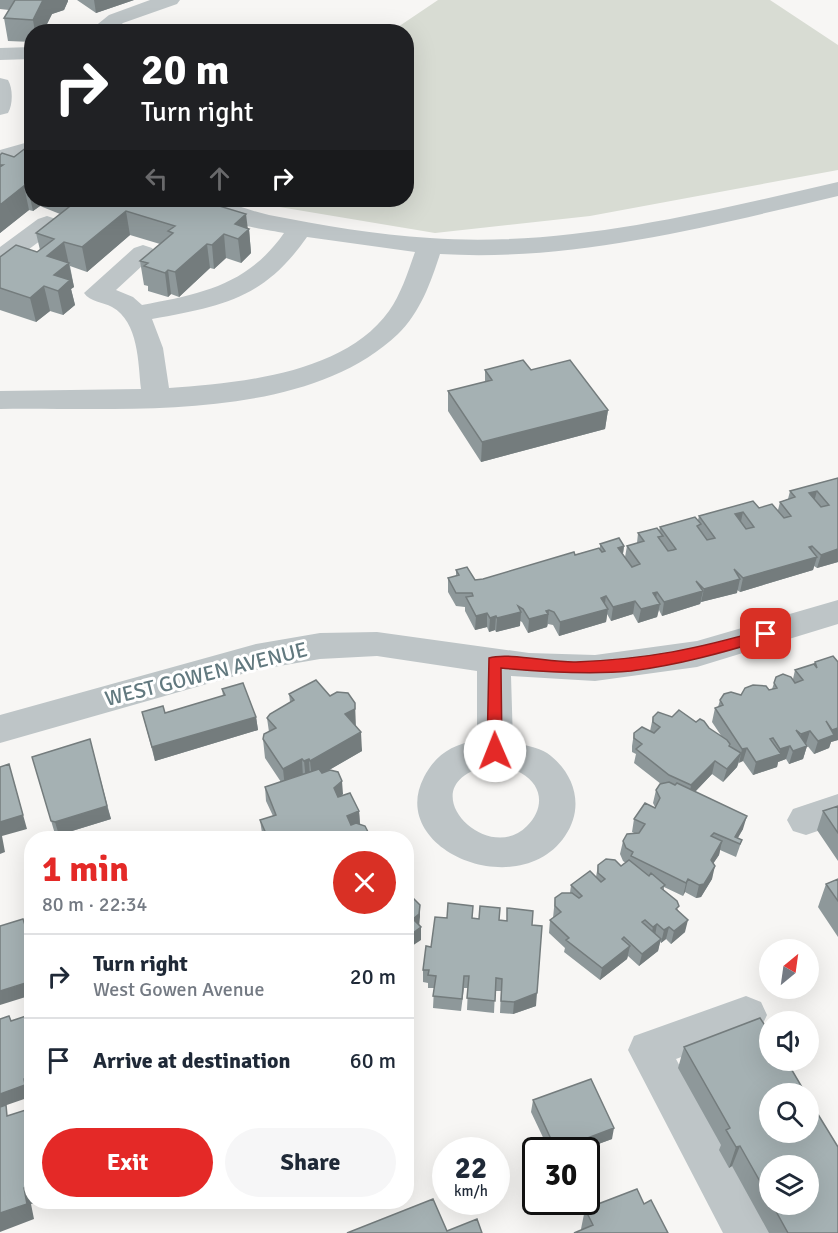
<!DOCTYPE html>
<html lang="en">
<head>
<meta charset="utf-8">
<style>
	body { margin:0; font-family:Signika,sans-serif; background:#f6f6f7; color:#1f2937; height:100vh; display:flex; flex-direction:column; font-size:22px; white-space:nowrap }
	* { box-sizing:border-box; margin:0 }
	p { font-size:20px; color:#747a83 }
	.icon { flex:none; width:33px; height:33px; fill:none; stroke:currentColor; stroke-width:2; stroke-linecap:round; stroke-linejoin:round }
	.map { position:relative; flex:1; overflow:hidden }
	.side { position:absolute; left:24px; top:831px; width:390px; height:378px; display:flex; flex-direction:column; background:#fff; border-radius:24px; box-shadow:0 6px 24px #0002 }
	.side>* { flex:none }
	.guide { position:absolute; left:24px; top:24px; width:390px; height:183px; border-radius:24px; box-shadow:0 6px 24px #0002; background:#202124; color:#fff; overflow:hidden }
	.needle { width:39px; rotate:29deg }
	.controls { position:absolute; left:759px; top:939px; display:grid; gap:12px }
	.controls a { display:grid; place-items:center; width:60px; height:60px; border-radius:50%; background:#fff; box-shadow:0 6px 24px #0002; font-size:30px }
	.speed { position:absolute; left:432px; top:1137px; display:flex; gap:12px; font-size:30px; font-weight:700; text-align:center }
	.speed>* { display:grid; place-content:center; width:78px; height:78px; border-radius:50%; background:#fff; box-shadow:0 6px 24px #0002; line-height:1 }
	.speed small { font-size:15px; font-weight:400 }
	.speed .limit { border:3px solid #111; border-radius:9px; background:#fff; color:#111 }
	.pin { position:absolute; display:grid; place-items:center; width:51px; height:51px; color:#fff; margin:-26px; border-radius:12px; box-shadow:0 3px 9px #0006 }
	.me { position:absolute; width:66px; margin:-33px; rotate:359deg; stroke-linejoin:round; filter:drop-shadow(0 0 4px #0008) }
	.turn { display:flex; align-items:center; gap:21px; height:126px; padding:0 18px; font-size:27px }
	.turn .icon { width:78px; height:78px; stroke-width:2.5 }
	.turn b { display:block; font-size:42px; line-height:51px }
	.lanes { display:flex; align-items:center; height:57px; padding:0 18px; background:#0003; justify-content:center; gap:30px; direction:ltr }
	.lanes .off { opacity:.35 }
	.round { display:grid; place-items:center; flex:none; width:63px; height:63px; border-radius:32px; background:#f6f6f7 }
	.overview { display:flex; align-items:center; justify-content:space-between; height:102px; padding:0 18px }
	h1 { font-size:36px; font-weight:700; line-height:45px; color:#e42927 }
	.button { display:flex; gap:12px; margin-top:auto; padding:12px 18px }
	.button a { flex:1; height:69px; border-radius:36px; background:#e42927; color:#fff; font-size:24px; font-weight:700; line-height:69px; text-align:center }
	.button a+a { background:#f6f6f7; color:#1f2937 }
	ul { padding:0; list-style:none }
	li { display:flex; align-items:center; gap:18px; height:84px; padding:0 18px; border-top:2px solid #e0e1e3 }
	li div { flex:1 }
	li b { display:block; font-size:22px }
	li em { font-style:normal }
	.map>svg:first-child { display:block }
</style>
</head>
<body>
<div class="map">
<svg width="838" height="1233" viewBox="0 0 838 1233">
	<rect width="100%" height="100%" fill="#f7f6f4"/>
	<!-- green -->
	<path fill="#d8dcd3" d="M438,0h332l68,45v125l-248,46 -155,17 -198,-33h169v-168l-14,-1z"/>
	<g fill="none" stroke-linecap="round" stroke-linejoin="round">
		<!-- minor -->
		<path fill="#bec5c7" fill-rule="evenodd" d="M150,0h30l-3,4 -54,19 -11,9h-24l21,-17z
			M32,47v12l-32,1v-12z
			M0,78l8,2c5,8 5,25 0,33l-8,2z
			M32,141v15l-32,9v-15z
			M838,182v14c-129,30 -264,66 -398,58 -9,28 -20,59 -42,80 -95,90 -276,73 -398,75v-18l141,-2c-3,-26 -2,-67 -29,-82 -9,-5 -22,-5 -28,-14l50,-45 9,-3 9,3 4,5 -40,37 17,7 9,8c59,-11 106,-20 142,-72 -22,-4 -89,-14 -99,-33 10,0 22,-2 32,0 17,4 34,11 52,15 53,10 107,20 161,23 137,10 276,-26 408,-56zM307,237l108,15c-7,20 -14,42 -26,59 -45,63 -150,72 -220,77l-6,-40 -11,-29c70,-13 112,-20 155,-82z
			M47,216l9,3 4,5 -4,5 -47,35 -9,3v-20l38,-28z
			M838,600v24l-141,43 -102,14 -84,-5 2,66c10,3 25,5 34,11 28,20 38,54 18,83 -46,68 -179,14 -141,-59 12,-23 28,-32 53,-37v-69l-100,-15 -57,3 -64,11 -256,73v-28l256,-71 64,-11 57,-1 152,21 66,2 102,-14zM495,765c8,3 19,4 26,8 23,13 23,36 6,53 -42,43 -125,-47 -32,-61z
			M838,794v30l-32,11 -13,-4 -6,-11 6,-11z
			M746,996l15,6 6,13 -6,13 -85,31 94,174h-47l-95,-183 6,-14z"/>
	</g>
	<!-- wall -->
	<path fill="#8e989a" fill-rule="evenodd" d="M0,0h68v1l-4,9 -12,4 -9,18h-11v10l-24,-1 -4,-23 5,-8 -9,-1z
		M77,0h57l-38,13z
		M27,147l5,53h144l73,29 2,24 -10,10 -15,-5 -12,11 -4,-1 -31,29 -8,-3 -3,3 -20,-6v-5l-4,-1 -4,-24 20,-17 -30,-9 -43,37 -17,-6 4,21 -3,2 4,16 -12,10 -13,-4 -14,11 -36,-12v-53l37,-5 3,-2 -4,-17 24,-19 -20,-8 -7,5 -4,-1 -29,23v-78l14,2z
		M485,370l123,40 -3,19 -124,33 -33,-51v-20l37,-9z
		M838,478v84l-21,6 -3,-2 -1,4 -73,22 -3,-2v3l-36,9 -1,2 -38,12 -3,-6 -2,7 -19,6 -5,-9 -22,7 -4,-7 -1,8 -47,14 -6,-11 -5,-1 -1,3 -19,6 -6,-11 -2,-1v5l-24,6 -1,-2 -6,2 -2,-5 -12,3 -10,-19v-4l-9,-1 -8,-14v-14l8,-2v-6l19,10 8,-1 117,-31v-4l24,2 -1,8 2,3 2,-11 10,-3 1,-10 21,-2 1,-4 38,-7 1,-4 60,-8 19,2 2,-8 8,-3 2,-8z
		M815,662l23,78 -7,2 -2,6 -15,6 -8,-10 1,2 -4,13 -14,5 -3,-5 -8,3 -1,5 -24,8 -10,-14 -4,1 -2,5 -14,15 -11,-8 -17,18 48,37 -5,9 4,2 -6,17 -16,-7 -1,5 -6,8 -1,16 -11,18 -5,1 -11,-6 -2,4 -19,-9v3l14,20 7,22 -14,12 -5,-5 -5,4 -1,-2 -2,10 -19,15 -11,-10 -1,3 -27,21 -36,-28 1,-4 -16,-15 1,-13 3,-2 2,-20 15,-5 1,-8 25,-8 2,-12 23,1 5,-3 -3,-2 -3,-7 3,-13 11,-8 -2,-1 2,-13 21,-12 -2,-4 3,-13 5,-6 -27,-21 2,-9 -4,-2v-6l2,-13 16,-2 3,-14h19l24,5 13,6 13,9 -10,-15 3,-14 3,-1 2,-7 52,-11 4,-12 17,2 2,-9 19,-6z
		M222,689l34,28 2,13 -103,31 -13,-49 23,1 58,-17z
		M289,694l67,33 6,24 -35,20 16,23 -2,2 18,15 1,13 9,10v4h-105l-2,-5 -2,-13 13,-4 -7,-15 -1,-14 16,-5 -16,-24 -2,-19 6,-7 -2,-14 23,-16z
		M90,739l21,80 -52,16 -4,-1 -23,-77z
		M838,806v55l-21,-31 6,-19z
		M838,879v58l-20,-30 8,-23z
		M447,918h25l60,7 4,81 -23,8 -13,-1 1,-22h-6l-1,22 -27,-3 1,-22h-4l-3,23 -28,-3 1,-20h-6v-5l-5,-1v-12l8,-23z
		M684,1047l154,186h-69l-37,-67 -3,2 -10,-18 2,-5 -43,-77zM770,1166l38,38h-38z
		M533,1100l79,39 -30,11h-33l-18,-38z
		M644,1204l-62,26 -1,-1 4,-20z"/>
	<!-- shaded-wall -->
	<path fill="#747c7d" d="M43,0h25v1l-4,9 -12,4 -9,18h-8l-2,-12z
		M94,0h40l-38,13z
		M32,185v15h6l2,6 -7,5 -5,-23z
		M24,186l5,24 -29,23v-28z
		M126,211l4,24 -43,37 -5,-25z
		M246,214l2,16 1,-1 2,24 -10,10 -3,-24 -3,-15z
		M224,234l2,24 -12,11 -2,-24z
		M64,242l10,45 -3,2 4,16 -12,10 -8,-37 -8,-22z
		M207,244l3,24 -31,29 -4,-25z
		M168,270l3,24 -3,3 -3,-24z
		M44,286l6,25 -14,11 -6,-24z
		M608,410l-3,19 -124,33 1,-20z
		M817,491l-4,14 -4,-12z
		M743,512l-3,14 -5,-12z
		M624,546l-2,14 -4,-12z
		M812,546l-3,13 8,-2 -4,13 -73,22 3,-14z
		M838,549v13l-21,6 4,-13z
		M740,579l-3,14 -36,9 3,-13z
		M703,591l-3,13 -38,12 2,-14z
		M657,592l-2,13 5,-1 -3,13 -19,6 3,-14 12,-16z
		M606,596l-2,14 4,-1 -2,13 -47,14 1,-14 41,-24z
		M635,601l-2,13 -22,7 2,-14z
		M549,610l-2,17 -19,6 1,-14z
		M521,612l-1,14 -24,6 1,-14z
		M487,613v14l-12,3 1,-14z
		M496,616l-1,14 -6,2 1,-14z
		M355,703l1,25 -11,-14z
		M256,717l2,13 -103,31 -3,-14z
		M838,728v12l-7,2 -2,6 -15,6 4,-13 13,-5 1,-6z
		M810,731l-4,13 -9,3 4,-13z
		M361,732l1,19 -50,29 -2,-19z
		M790,746l-4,13 -8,3 -1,5 -24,8 3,-13 23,-7 1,-6z
		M807,746l-4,13 -14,5 4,-13z
		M747,748l-4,13 -4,2 3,-14z
		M741,753l-4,14 -14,15 4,-13z
		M302,759l1,19 -18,10 -2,-19z
		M309,759l1,19 -4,3 -2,-20z
		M715,761l-3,13 -23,24 2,-13z
		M9,764l18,65 -25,7 3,16 -5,2v-32z
		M342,781l1,13 -8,7 -1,-13z
		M107,806l4,13 -52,16 -4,-13z
		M359,811l1,14 -12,4 -1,-13z
		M747,816l-4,13 -8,13v-5z
		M722,841l-3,14 -12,18 4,-13z
		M715,866l-3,13 -11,18 -5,1 3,-13z
		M688,879l-3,13 -2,4 3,-13z
		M420,905v12l-1,10 -6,-8z
		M688,920l-3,12 -14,12 3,-13z
		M657,924l-2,12 -5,4 3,-13z
		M421,927v13l-15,10v-12z
		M669,927l-3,12 -5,4 3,-13z
		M661,939l-3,12 -19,15 3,-12z
		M630,946l-3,13 -27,21 2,-12z
		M32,981v14l-32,10v-14z
		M537,993l-1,13 -23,8 1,-12z
		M32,1076v13l-3,1 1,7 -29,10 -1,7v-20l24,-15z
		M614,1128l-2,11 -30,11h-26z
		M740,1146l-8,20 -3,2 7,-21z
		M32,1185v17h5l-6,2 3,15 -34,13v-19l24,-25z"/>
	<!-- building -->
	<path fill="#a5b1b3" stroke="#747c7d" stroke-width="1.5" fill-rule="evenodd" d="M15,0h28l-10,20 -29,-2z
		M27,147l5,2v36l-4,3 -4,-2 -24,19v-38l3,-2h-3v-10l2,-2 12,4z
		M78,200h98l21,6 6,-5 43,13 -11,10 14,5 -11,10 -14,-5 -12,11 -5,-1 -32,28 -7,-2 -3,3 -21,-7 4,-3 -8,-2 33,-28 -5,-2 7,-5 -49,-15 -44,36 -18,-5 -17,14 22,7 -15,12 16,5 -12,11 -14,-5 -14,12 -30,-10v-31l16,-12 21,7 17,-13 -18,-6z
		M523,360l8,10 39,-10 38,50 -126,32 -34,-51 44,-11 -7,-10z
		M838,478v71l-17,6 -9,-9 -3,1 8,10 -74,21 -9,-9 6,10 -36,10 -8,-8 7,10 -39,11 -7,-10 -4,1 7,11 -19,5 -6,-8 -22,6 -7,-11 -5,2 7,11 -48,13 -6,-10 -5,-2 -3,1 2,3 -19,5 -6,-10 -5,-3 3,6 -24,6 -1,-2 -6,2 -3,-5 -11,3 -10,-19 7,-1 -1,-3h-16l-8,-15 11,-3 -3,-5 11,-3 8,13 8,-1 91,-27 1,3 24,-7 3,4 3,-1 -5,-7 19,-6 5,8 -6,2 14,19 8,-3 -13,-18 17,-5 -6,-8 19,-5 6,8 -5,1 10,14 5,-1 3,-1 -16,-22 35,-10 6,7 -4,2 10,14 8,-2 -16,-22 54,-15 6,7 13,-4 12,14 7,-2 -11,-14 15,-5 -5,-6zM817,491l12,14 -8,2 -12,-14zM743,512l11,15 -8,2 -11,-15z
		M833,656l5,6v66l-6,2 -6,-9 8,14 -16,6 -8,-10 -9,3 -5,-4 11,16 -14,5 -3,-5 -10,3 -7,-11 -3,1 11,15 -25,8 -9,-14 -5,1 -27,-41 8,-3 -3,-5 4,-6 7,-2 10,3 4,-7 8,-3 13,1 3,4 8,-2 -3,-5 2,-6 7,-3 8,3 4,6 8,-3 -8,-10 19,-6 3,4 -2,-6z
		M316,680l14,16 7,-4 11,1 7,10v6l-10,5 16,18 -51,29 -1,-2 -5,2 -2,-2 -19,10 -20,-30 1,-5 12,-6 -9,-10 3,-4 24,-14 -5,-6z
		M243,683l13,34 -104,30 -10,-35 21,-6 2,7 60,-18 -3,-6z
		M679,710l17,12 4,-3 4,2 5,7 18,12 3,4 -1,2 12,7 -14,16 -12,-8 -24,24 -22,-10 -33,-26 6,-5 -8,-6v-5l8,-6 12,6 6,-6 -7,-5v-5l5,-5 14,5z
		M90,739l17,67 -52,16 -4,-1 -19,-64z
		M9,764l14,51 -23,7v-55z
		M319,769l3,4 8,-3 8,2 4,9 -8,7 4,9 12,-4 9,18 -12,5 4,9 5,-2 9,3 4,8 -3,4h-98l-8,-18 16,-5 -11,-28z
		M669,782l6,3 2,-2 70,33 -12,21 7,3 -2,4 -26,-11 -3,3 11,5 -11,19 4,6 -11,18 -5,1 -11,-6 -2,4 -55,-27 2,-4 -7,-4 -3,-7 4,-7 12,-1 6,-9 -11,-5 11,-16 10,5 5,-10 -4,-8 4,-6z
		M838,806v27l-15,-22z
		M606,859l9,1 6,6 8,-6 20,16 2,-3 14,12 -4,3 16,13 2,5 -3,3 12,11 -14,11 -5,-4 -5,3 -7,-6 -4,3 -8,-7 -3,2 19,17 -19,15 -18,-17 -2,2 8,7 -28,22 -36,-28 3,-2 -19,-18 11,-8 -6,-6v-8l7,-5h10l7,5 3,-2 -11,-11 19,-14 11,11 4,-3 -7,-6v-8z
		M838,879v22l-12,-17z
		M406,898h7l7,7 -1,9 -6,5 8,8 -15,11z
		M448,903l25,3 -1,12 7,1 1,-13 20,2 -1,12 8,1v-13l26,3 -1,14 10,1 -5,67 -23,9 -13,-1 1,-22 -6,-1 -1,23 -28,-3 2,-22h-5l-2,23 -29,-3 3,-20 -8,-1 1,-5h-6l3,-24 5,1 4,-30 12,1z
		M23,919l2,6 7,-2v58l-32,10v-65z
		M32,1014v62l-8,3 1,6 -25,9v-75l9,-3 2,5z
		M760,1018l10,15v27h16l20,34h-36v38h38v-34l30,49v86h-50l-16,-29h36v-38h-38v33l-30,-53 -4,1 -10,-17 4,-2 -46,-81z
		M591,1079l23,49 -58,22 -23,-50z
		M6,1105l1,11 25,-8v77l-8,3 3,16 -27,9v-106z
		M637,1189l7,15 7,-4 17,33h-94l19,-8 -8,-16z
		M433,1199l14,32 30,-12 5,14h-135z"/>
	<!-- route -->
	<path fill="#e42927" stroke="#941b19" stroke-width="1.5" d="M766,629l7,5 -2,4c-46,14 -92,27 -140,33 -43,4 -87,1 -130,-3l1,83 -7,6 -8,-6 2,-93c19,-6 64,5 87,4 72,-3 122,-13 190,-33z"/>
	<g text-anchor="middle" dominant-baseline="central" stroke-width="6" stroke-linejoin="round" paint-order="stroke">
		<!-- street labels -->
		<g font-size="21" fill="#62797f" stroke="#fff">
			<text transform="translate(206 674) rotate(-14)">WEST GOWEN AVENUE</text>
		</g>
	</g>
</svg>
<div class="controls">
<a><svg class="needle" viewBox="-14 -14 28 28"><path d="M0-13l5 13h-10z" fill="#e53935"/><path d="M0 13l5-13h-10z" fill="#747a83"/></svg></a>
<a><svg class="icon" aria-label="sound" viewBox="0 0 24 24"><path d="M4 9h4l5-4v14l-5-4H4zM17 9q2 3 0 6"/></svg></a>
<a><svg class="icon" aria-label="search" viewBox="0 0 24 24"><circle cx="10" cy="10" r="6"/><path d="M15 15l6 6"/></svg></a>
<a><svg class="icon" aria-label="layers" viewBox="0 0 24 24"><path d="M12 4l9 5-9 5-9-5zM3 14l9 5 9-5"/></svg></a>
</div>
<div class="speed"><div>22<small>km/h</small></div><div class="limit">30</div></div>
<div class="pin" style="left:766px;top:634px;background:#d93025"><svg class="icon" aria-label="arrive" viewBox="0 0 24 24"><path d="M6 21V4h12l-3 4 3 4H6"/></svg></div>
<svg class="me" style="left:495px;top:751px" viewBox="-20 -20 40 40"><circle r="19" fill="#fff"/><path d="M0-13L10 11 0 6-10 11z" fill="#e42927"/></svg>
<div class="guide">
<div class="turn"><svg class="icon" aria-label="right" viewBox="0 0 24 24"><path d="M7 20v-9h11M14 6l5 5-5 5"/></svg><div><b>20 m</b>Turn right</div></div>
<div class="lanes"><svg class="icon off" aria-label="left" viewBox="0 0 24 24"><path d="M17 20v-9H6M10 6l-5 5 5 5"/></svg><svg class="icon off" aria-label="ahead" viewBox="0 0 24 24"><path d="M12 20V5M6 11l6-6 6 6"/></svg><svg class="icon" aria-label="right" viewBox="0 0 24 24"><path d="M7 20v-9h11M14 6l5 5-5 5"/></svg></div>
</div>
<section class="side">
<div class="overview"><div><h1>1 min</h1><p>80 m · 22:34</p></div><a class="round" style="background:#d93025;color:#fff"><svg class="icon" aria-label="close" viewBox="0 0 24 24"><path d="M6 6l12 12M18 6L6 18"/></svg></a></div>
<ul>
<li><svg class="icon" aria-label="right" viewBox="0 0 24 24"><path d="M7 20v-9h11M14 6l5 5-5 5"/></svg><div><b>Turn right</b><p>West Gowen Avenue</p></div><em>20 m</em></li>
<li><svg class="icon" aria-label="arrive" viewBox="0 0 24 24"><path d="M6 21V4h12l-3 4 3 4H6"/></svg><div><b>Arrive at destination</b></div><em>60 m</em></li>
</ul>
<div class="button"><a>Exit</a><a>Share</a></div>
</section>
</div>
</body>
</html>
